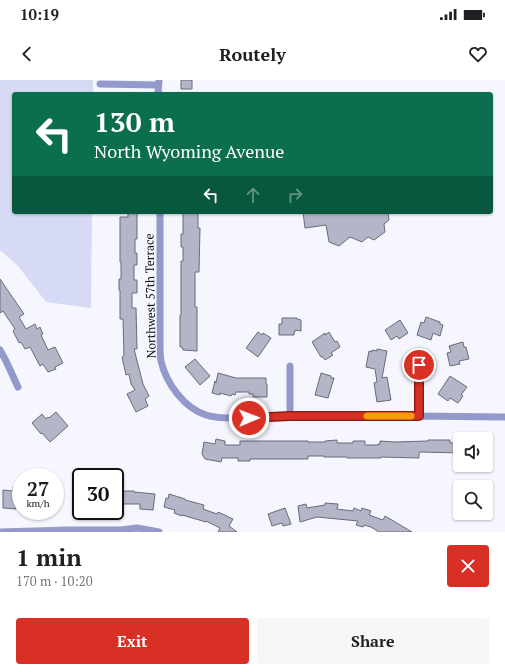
<!DOCTYPE html>
<html lang="en">
<head>
<meta charset="utf-8">
<style>
	body { margin:0; font-family:"PT Serif",serif; background:#f6f6f6; color:#202124; height:100vh; display:flex; flex-direction:column; font-size:15px; white-space:nowrap }
	* { box-sizing:border-box; margin:0 }
	p { font-size:13px; color:#757577 }
	.icon { flex:none; width:22px; height:22px; fill:none; stroke:currentColor; stroke-width:2; stroke-linecap:round; stroke-linejoin:round }
	.map { position:relative; height:452px; overflow:hidden }
	.sheet { display:flex; flex-direction:column; background:#fff; flex:1 }
	.sheet>* { flex:none }
	.guide { position:absolute; left:12px; top:12px; width:481px; height:122px; border-radius:4px; box-shadow:0 1px 3px #0004; background:#0b6e4f; color:#fff; overflow:hidden }
	.buttons { position:absolute; left:453px; top:352px; display:grid; gap:8px }
	.buttons a { display:grid; place-items:center; width:40px; height:40px; border-radius:4px; background:#fff; box-shadow:0 1px 3px #0004; font-size:20px }
	.speed { position:absolute; left:12px; top:388px; display:flex; gap:8px; font-size:20px; font-weight:700; text-align:center }
	.speed>* { display:grid; place-content:center; width:52px; height:52px; border-radius:50%; background:#fff; box-shadow:0 1px 3px #0004; line-height:1 }
	.speed small { font-size:10px; font-weight:400 }
	.speed .limit { border:2px solid #111; border-radius:6px; background:#fff; color:#111 }
	.pin { position:absolute; display:grid; place-items:center; width:34px; height:34px; color:#fff; margin:-17px; border:2px solid #fff; border-radius:50%; box-shadow:0 1px 4px #0007 }
	.me { position:absolute; width:44px; margin:-22px; rotate:89deg; stroke-linejoin:round; filter:drop-shadow(0 0 3px #0008) }
	.turn { display:flex; align-items:center; gap:14px; height:84px; padding:0 16px; font-size:18px }
	.turn .icon { width:52px; height:52px; stroke-width:2.5 }
	.turn b { display:block; font-size:28px; line-height:34px }
	.lanes { display:flex; align-items:center; height:38px; padding:0 16px; background:#0003; justify-content:center; gap:20px; direction:ltr }
	.lanes .off { opacity:.35 }
	.round { display:grid; place-items:center; flex:none; width:42px; height:42px; border-radius:4px; background:#f6f6f6 }
	.overview { display:flex; align-items:center; justify-content:space-between; height:68px; padding:0 16px }
	h1 { font-size:24px; font-weight:800; line-height:30px }
	.primary-button { display:flex; gap:8px; margin-top:auto; padding:8px 16px }
	.primary-button a { flex:1; height:46px; border-radius:4px; background:#d93025; color:#fff; font-size:16px; font-weight:800; line-height:46px; text-align:center }
	.primary-button a+a { background:#f6f6f6; color:#202124 }
	.status { display:flex; justify-content:space-between; align-items:center; height:28px; padding:0 20px; background:#fff; direction:ltr }
	.status svg { height:11px; fill:currentColor }
	header { display:flex; justify-content:space-between; align-items:center; height:52px; padding:0 16px; background:#fff; font-size:18px; font-weight:800 }
	.map>svg:first-child { display:block }
</style>
</head>
<body>
<div class="status"><b>10:19</b><svg viewBox="0 0 49 12"><path d="M0 12V9h3v3zM5 12V6h3v6zM10 12V3h3v9zM15 12V0h3v12zM26 1h20v11H26zM47 4h2v5h-2z"/></svg></div>
<header><svg class="icon" aria-label="back" viewBox="0 0 24 24"><path d="M15 5l-7 7 7 7"/></svg>Routely<svg class="icon" aria-label="heart" viewBox="0 0 24 24"><path d="M12 20l-8-8c-3-5 5-10 8-4 3-6 11-1 8 4z"/></svg></header>
<div class="map">
<svg width="505" height="452" viewBox="0 0 505 452">
	<rect width="100%" height="100%" fill="#f5f6fe"/>
	<!-- green -->
	<path fill="#d6daf4" d="M0,0h93v14h-79v118h78l-1,96 -45,-6 -28,-36 -18,-16z"/>
	<!-- building -->
	<path fill="#b4b6c8" stroke="#696b7c" d="M181,0h11v9h-11z
		M128,132h9v27h-2v14h2v12h-3v15h3v13h-5v15h4l1,41h-3l9,35 6,12 -4,3 3,7 -12,6 -9,-18 8,-4 -4,-6 -2,-10 -3,1 -4,-18 2,-1 -1,-37h-3v-29h-1v-11h2v-17h-1v-45h8z
		M183,132h15v16h2l-1,44h-4v35h2v44l-14,-1 -1,-3h-2v-32h1v-54h2v-14h-2v-13h2z
		M303,132h85l1,8 -5,4 1,8 -11,8 -6,-3 -6,5 -12,-5 -11,9 -10,-4 -3,-17 -21,3z
		M0,199l24,35 -5,3 7,12 9,-5 2,5 3,-2 3,7 -2,1 7,15 7,-3 8,16 -8,4 1,2 -8,3 -5,-8 -3,2 -10,-19 -5,2 -4,-7 -2,1 -6,-12 2,-2 -12,-18 -3,2z
		M426,237l14,5v2l3,1 -3,11 -7,-3 -2,7 -14,-5 4,-13 3,1z
		M282,238h15v1l4,1v11l-6,-1v2h-1v3h-15v-11h3z
		M400,240l8,13 -9,6 -2,-3 -6,4 -6,-10z
		M258,252l4,3 1,-2 8,5 -13,19 -12,-9z
		M329,252l6,10 2,-1 3,6 -9,6 2,2 -8,5 -2,-3h-2l-9,-15 13,-9v2z
		M463,262l1,5h2l3,12 -10,2 1,3 -10,2 -3,-13 4,-1 -2,-6z
		M377,269l10,2 -5,27 5,-1 4,23 -14,2 -3,-19 3,-1 -2,-13 -9,-2 3,-16 3,1v-2l5,1z
		M195,279l15,17 -10,9 -15,-18z
		M218,293l18,5h30v6h1v13h-14v-3h-4v-2h-13l-1,3 -3,-1 -1,2 -11,-3v2l-8,-2 3,-12 1,2z
		M321,293l10,3v2h3l-6,20 -13,-3z
		M450,296l17,11 -6,8 2,1 -5,7 -8,-5 -2,3 -10,-7z
		M56,332l12,14 -18,16 -8,-9 -1,1 -9,-11 10,-9 4,5 2,-2 1,1z
		M216,359l9,2v4h15v-4h68v1h17v-1l12,-1v3h16v-2h12v4h13v-1h2v-3l14,1 34,-1v-1h22v3h10v10l-39,-1 -2,1v5l-38,-1v1h-34v-1h-23v-1h-16v3h-58v2h-12v-3h-16l-1,4 -16,-3 -3,-5 2,-12 11,2z
		M13,407h8v19l-5,-1v4l-13,-1v-18l10,1z
		M115,411h19v1l21,2 -2,16 -13,-1v-5h-17v4h-8z
		M169,414l13,4 3,1v1l19,5 -1,4 14,5 1,-2 15,7 -4,7 8,6h-19l2,-4 -14,-7v1l-24,-7v1l-8,-3 1,-3 -11,-3 2,-9 2,1z
		M325,423l13,1 -1,5 16,2 1,-3 7,3 1,-3 9,3 -2,4 14,5 2,-4 27,16h-33l-8,-5 -7,-2 -1,2 -7,-2 2,-4 -41,-4 -17,5 -2,-16 8,-2 1,4 18,-3z
		M285,428l6,16 -8,2 -1,-3 -10,3 -4,-12z"/>
	<g fill="none" stroke-linecap="round" stroke-linejoin="round">
		<!-- street -->
		<path stroke="#9499cb" stroke-width="7" d="M100,4l58,1
			M158,14l1,-14
			M160,132v134c0,5 0,10 1,15 5,22 23,47 45,54 12,4 26,3 39,3 15,-1 30,-1 45,-2 72,-1 143,0 215,1
			M0,270l6,11 12,26
			M419,285v51
			M290,286v50
			M0,452l69,-2h52l16,-2 22,4"/>
	</g>
	<g fill="none" stroke-linecap="round" stroke-linejoin="round">
		<defs>
			<path id="route" d="M249,338l41,-2h129v-51"/>
		</defs>
		<!-- route casing -->
		<use href="#route" stroke="#8d1f18" stroke-width="10"/>
		<!-- route -->
		<use href="#route" stroke="#d93025" stroke-width="7"/>
		<!-- slow -->
		<path stroke="#f59e0b" stroke-width="7" d="M367,336h44"/>
	</g>
	<g text-anchor="middle" dominant-baseline="central" stroke-width="3" stroke-linejoin="round" paint-order="stroke">
		<!-- street labels -->
		<g font-size="12" fill="#0f1016" stroke="#f5f6fe">
			<text transform="translate(150 216) rotate(-91)">Northwest 57th Terrace</text>
		</g>
	</g>
</svg>
<div class="buttons">
<a><svg class="icon" aria-label="sound" viewBox="0 0 24 24"><path d="M4 9h4l5-4v14l-5-4H4zM17 9q2 3 0 6"/></svg></a>
<a><svg class="icon" aria-label="search" viewBox="0 0 24 24"><circle cx="10" cy="10" r="6"/><path d="M15 15l6 6"/></svg></a>
</div>
<div class="speed"><div>27<small>km/h</small></div><div class="limit">30</div></div>
<div class="pin" style="left:419px;top:285px;background:#d93025"><svg class="icon" aria-label="arrive" viewBox="0 0 24 24"><path d="M6 21V4h12l-3 4 3 4H6"/></svg></div>
<svg class="me" style="left:249px;top:338px" viewBox="-20 -20 40 40"><circle r="17" fill="#d93025" stroke="#fff" stroke-width="3"/><path d="M0-11L8 9 0 5-8 9z" fill="#fff"/></svg>
<div class="guide">
<div class="turn"><svg class="icon" aria-label="left" viewBox="0 0 24 24"><path d="M17 20v-9H6M10 6l-5 5 5 5"/></svg><div><b>130 m</b>North Wyoming Avenue</div></div>
<div class="lanes"><svg class="icon" aria-label="left" viewBox="0 0 24 24"><path d="M17 20v-9H6M10 6l-5 5 5 5"/></svg><svg class="icon off" aria-label="ahead" viewBox="0 0 24 24"><path d="M12 20V5M6 11l6-6 6 6"/></svg><svg class="icon off" aria-label="right" viewBox="0 0 24 24"><path d="M7 20v-9h11M14 6l5 5-5 5"/></svg></div>
</div>
</div>
<section class="sheet">
<div class="overview"><div><h1>1 min</h1><p>170 m · 10:20</p></div><a class="round" style="background:#d93025;color:#fff"><svg class="icon" aria-label="close" viewBox="0 0 24 24"><path d="M6 6l12 12M18 6L6 18"/></svg></a></div>
<div class="primary-button"><a>Exit</a><a>Share</a></div>
</section>
</body>
</html>
